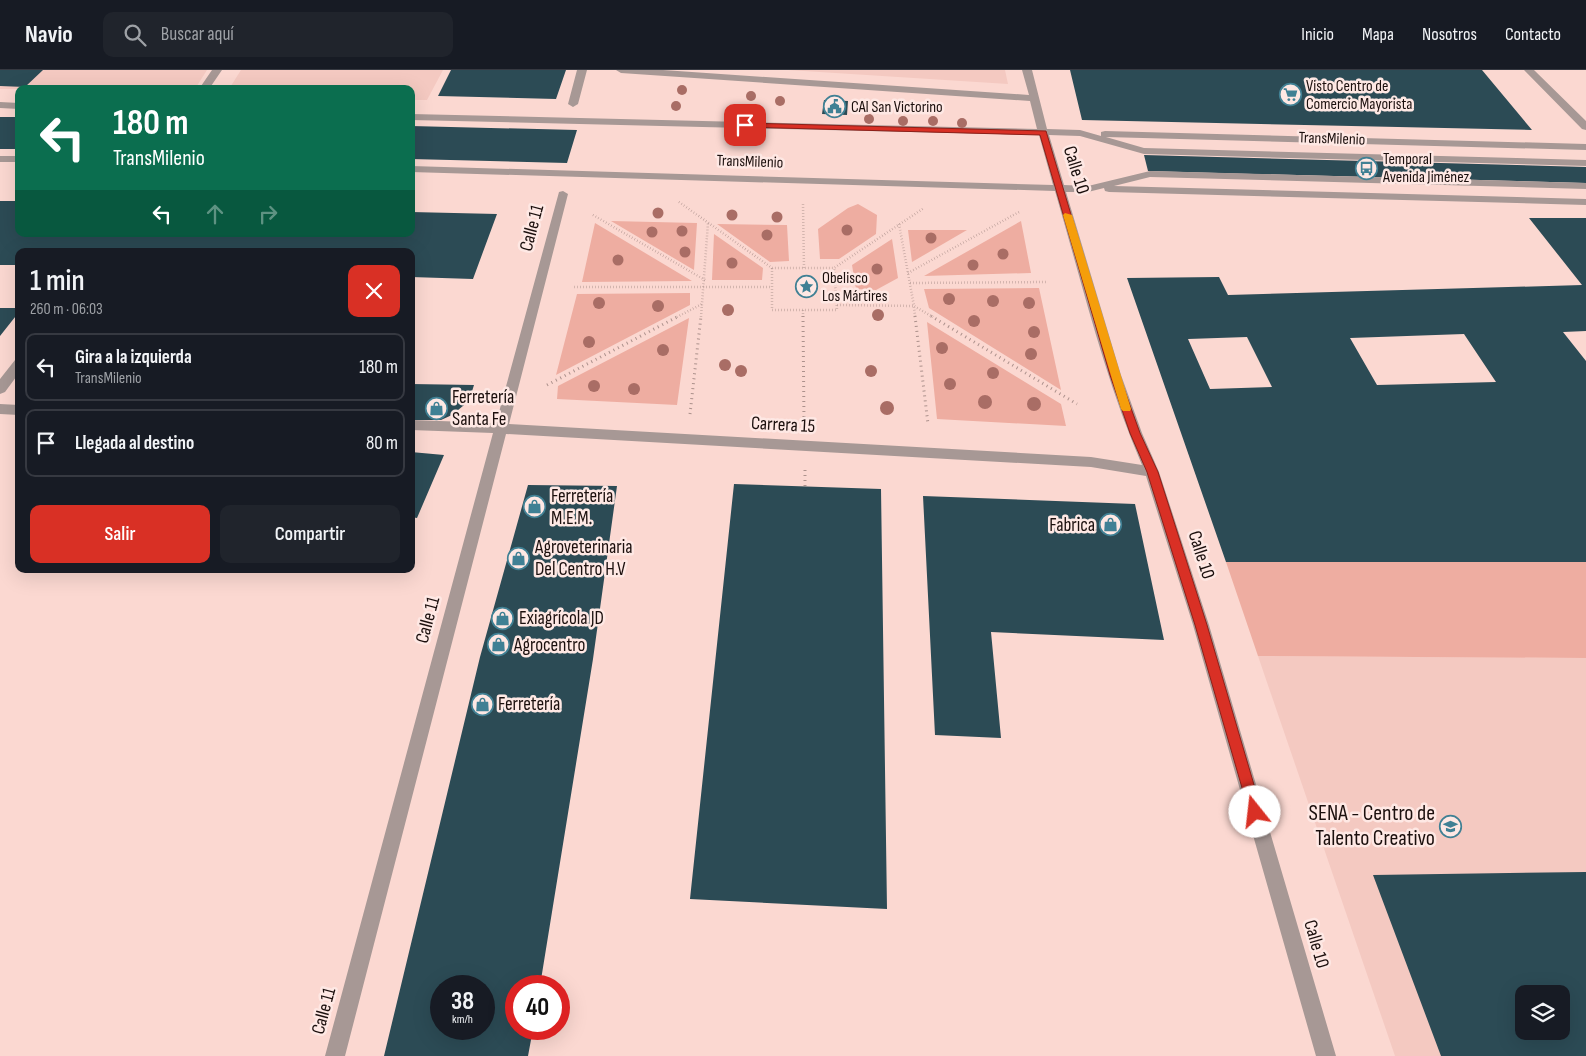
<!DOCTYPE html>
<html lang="es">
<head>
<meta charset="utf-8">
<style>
	body { margin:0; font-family:"Sofia Sans Condensed",sans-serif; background:#20242c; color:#f1f3f6; height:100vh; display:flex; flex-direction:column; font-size:19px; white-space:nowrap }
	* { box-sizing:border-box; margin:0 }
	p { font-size:16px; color:#9ea1a6 }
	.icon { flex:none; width:28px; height:28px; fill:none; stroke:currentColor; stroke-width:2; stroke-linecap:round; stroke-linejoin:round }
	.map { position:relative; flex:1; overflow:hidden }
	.sheet { position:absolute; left:15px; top:178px; width:400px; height:325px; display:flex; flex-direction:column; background:#171b24; border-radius:10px; box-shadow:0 5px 20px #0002 }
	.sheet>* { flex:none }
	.guide { position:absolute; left:15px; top:15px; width:400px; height:152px; border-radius:10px; box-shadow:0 5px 20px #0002; background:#0b6e4f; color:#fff; overflow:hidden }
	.tools { position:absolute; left:1515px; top:915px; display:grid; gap:10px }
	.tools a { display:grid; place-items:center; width:55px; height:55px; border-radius:10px; background:#171b24; box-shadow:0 5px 20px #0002; font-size:25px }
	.speed { position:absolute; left:430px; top:905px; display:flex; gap:10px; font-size:25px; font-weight:700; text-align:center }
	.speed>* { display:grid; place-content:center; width:65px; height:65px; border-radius:50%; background:#171b24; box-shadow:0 5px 20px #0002; line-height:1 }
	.speed small { font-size:12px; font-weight:400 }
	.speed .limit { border:8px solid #d22; background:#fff; color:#111 }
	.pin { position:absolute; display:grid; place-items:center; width:42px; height:42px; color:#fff; margin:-21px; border-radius:10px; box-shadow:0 2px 8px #0006 }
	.me { position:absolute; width:55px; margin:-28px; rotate:344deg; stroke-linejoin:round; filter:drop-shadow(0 0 4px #0008) }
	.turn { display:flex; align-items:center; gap:18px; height:105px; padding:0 15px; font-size:22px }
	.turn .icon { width:65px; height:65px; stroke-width:2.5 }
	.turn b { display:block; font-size:35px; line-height:42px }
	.lanes { display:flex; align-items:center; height:48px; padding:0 15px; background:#0003; justify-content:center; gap:25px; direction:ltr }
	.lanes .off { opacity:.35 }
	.round { display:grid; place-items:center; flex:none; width:52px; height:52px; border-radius:10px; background:#20242c }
	.head { display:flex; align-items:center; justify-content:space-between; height:85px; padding:0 15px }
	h1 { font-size:30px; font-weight:600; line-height:38px }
	.action { display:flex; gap:10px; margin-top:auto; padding:10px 15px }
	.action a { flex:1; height:58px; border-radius:10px; background:#d93025; color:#fff; font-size:20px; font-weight:600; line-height:58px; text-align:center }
	.action a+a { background:#20242c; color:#f1f3f6 }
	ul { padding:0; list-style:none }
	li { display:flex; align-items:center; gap:15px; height:68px; margin:0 10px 8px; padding:0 5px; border:2px solid #363941; border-radius:10px }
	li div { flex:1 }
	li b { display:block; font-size:19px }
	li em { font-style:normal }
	header { display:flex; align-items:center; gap:30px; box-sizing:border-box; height:70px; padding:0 25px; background:#171b24; border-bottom:1px solid #363941 }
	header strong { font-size:24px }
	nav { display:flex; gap:28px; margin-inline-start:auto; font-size:18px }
	.search { width:350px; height:45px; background:#20242c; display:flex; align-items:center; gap:12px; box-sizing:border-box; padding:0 18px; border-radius:10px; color:#9ea1a6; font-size:19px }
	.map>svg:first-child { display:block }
</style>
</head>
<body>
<header>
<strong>Navio</strong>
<div class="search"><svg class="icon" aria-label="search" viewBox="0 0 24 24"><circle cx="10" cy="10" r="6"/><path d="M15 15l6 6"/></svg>Buscar aquí</div>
<nav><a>Inicio</a><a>Mapa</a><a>Nosotros</a><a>Contacto</a></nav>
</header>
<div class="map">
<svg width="1586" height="986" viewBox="0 0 1586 986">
	<rect width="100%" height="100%" fill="#fbd8d1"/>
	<!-- built -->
	<path fill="#f4c9c1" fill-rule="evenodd" d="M0,0h207l-12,19h-195z
		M241,0h202l-16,30h-16v-11h-182z
		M788,0h217l3,14z
		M1258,586l328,2v398h-191zM1524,924h37v37h-37z"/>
	<!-- green -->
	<path fill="#eeada1" d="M858,134l19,11 -1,19 -37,25h-19l-2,-30 30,-21z
		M611,151l86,2 -3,47z
		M1021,151l10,52 -107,3z
		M595,153l97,58 -110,1z
		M717,154l70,1 2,36 -19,1z
		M908,160h59l-55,32z
		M714,164l49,34 -1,12h-50z
		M892,169l6,39 -22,12 -20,-1 -4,-24z
		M1039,218l22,102 -132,-82 -5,-19z
		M690,223v12l-134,70 21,-81z
		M689,248l-12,87 -120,-6 1,-13z
		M927,252l134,82 5,22 -129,-7z
		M1226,492h360v96l-328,-2z"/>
	<!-- building -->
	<path fill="#2c4b55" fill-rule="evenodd" d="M0,0h43l-18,17 -25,-1z
		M451,0h115l-10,29 -118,-3z
		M1070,0h412l50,60 -450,-10z
		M824,30l24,1 -1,14 -25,-1z
		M0,47h19v32h-19z
		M411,56l166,4 -10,33 -156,-4z
		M1144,85l442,12v16l-438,-12z
		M0,131h19v33h392v-22l86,2 -24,65 -62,-2v-26h-392v14h-19z
		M1529,148h57v113l-23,1 23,29v201h-360l-99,-284 92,-1 9,18 354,-10zM1464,264l32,48 -119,3 -27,-47zM1247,267l25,50 -62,2 -22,-50z
		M0,238h19v4l-19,24z
		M411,314l63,1 -5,16 -17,14 -11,5h-30z
		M411,382l33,3 -27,63 -6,-1z
		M734,414l147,5 6,420 -197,-10z
		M528,415l89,1 -24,173 -53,327h-24v43h17l-5,27h-144l96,-399zM441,916h43v43h-43z
		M923,426l212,8 29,136 -173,-8 10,106 -66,-3z
		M1586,802v184h-145l-68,-181zM1524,924h37v37h-37z"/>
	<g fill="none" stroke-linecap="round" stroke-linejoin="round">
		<!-- path-far1 -->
		<path stroke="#ac918c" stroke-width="2.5" stroke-dasharray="0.5 2.5" stroke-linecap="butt" d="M679,132l93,66h62l90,-60
			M803,134l1,64
			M593,145l112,65
			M899,154l15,82 19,11
			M772,198v42h65l-3,-42
			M908,203l111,-61
			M910,213l138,-1
			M574,217h197
			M837,235l77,1 1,11
			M803,240v7
			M677,247l25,-13
			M701,247l7,-94"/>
		<!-- path -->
		<path stroke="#ac918c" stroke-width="3" stroke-dasharray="1 4" stroke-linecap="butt" d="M803,246l1,106
			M915,246l13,108
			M931,246l146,88
			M547,315l132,-69
			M690,344l11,-98
			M805,400v16"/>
		<!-- minor -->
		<path fill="#a79895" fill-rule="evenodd" d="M212,0h10l-13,19h-10z
			M577,0h10l-9,34 -5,3 -5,-3z
			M616,0h47l366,25 -7,-25h10l15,59 33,1 21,6v-4l4,-1 481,13v6l-480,-13 38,11 442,12v6l-442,-12 -64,-18 -31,-1 15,50 24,1 62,-15 436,12v6l-436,-12 -36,9 472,13v6l-477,-13 -4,-1 -1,-3 -16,4h-22l55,183 21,58 17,39 50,153 127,431h-20l-123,-431 -47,-149 -55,-9 -585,-33 -161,622h-20l168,-623 -82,-3v-10l85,3 63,-231 4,-1 5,3 -59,230 582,33 51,8c-38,-88 -60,-182 -87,-274l-644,-19v-6l642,19 -14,-50 -628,-15v-6l626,15 -7,-28 -409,-28z
			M1524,0h10l52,51v9l-4,-1z
			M0,32l19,1v6l-19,-1z
			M0,86h19v6h-19z
			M19,289v14l-14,19 -5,2v-15l15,-19z
			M0,334l19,1v10l-19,-1z"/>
	</g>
	<!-- trees -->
	<g fill="#a96d65">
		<circle cx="682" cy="20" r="5"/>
		<circle cx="751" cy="26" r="5"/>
		<circle cx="780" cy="31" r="5"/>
		<circle cx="676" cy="36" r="5"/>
		<circle cx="869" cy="49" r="5"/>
		<circle cx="903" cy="51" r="5"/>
		<circle cx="933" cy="51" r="5"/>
		<circle cx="962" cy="53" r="5"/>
		<circle cx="658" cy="143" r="5.5"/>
		<circle cx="732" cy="145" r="5.5"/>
		<circle cx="777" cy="147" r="5.5"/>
		<circle cx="847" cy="160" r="5.5"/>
		<circle cx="682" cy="161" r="5.5"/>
		<circle cx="652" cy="162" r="5.5"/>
		<circle cx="767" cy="165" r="5.5"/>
		<circle cx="931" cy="168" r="5.5"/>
		<circle cx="685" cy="182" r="5.5"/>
		<circle cx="1003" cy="184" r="5.5"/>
		<circle cx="618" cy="190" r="5.5"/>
		<circle cx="732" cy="193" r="5.5"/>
		<circle cx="973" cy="195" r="5.5"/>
		<circle cx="877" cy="199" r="5.5"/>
		<circle cx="949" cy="229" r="6"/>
		<circle cx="993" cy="231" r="6"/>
		<circle cx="599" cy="233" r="6"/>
		<circle cx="1029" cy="233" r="6"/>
		<circle cx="658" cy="236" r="6"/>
		<circle cx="728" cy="240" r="6"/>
		<circle cx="878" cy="245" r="6"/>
		<circle cx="974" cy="251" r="6"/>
		<circle cx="1034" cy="262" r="6"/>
		<circle cx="589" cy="272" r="6"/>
		<circle cx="942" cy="278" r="6"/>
		<circle cx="663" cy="280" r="6"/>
		<circle cx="1031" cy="284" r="6"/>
		<circle cx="725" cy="295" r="6"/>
		<circle cx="741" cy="301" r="6"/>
		<circle cx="871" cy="301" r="6"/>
		<circle cx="993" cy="303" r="6"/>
		<circle cx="950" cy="314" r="6"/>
		<circle cx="594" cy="316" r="6"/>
		<circle cx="634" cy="319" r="6"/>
		<circle cx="985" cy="332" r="7"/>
		<circle cx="1034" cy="334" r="7"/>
		<circle cx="887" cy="338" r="7"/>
	</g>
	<!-- route -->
	<path fill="#d93025" stroke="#8d1f18" d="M745,53l301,8 73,244 21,58 18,39 49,153 55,187 -2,5 -5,2 -4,-2 -2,-5 -54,-187 -48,-153 -17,-39 -20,-58 -70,-240 -298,-8v-3z"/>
	<!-- slow -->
	<path fill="#f59e0b" d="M1065,143l7,2 59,194 -1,2h-7l-2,-2 -58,-194z"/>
	<!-- icons -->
	<defs>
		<symbol id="supermarket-ring" viewBox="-11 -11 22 22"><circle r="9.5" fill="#fee8e4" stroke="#408094" stroke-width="1.5"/><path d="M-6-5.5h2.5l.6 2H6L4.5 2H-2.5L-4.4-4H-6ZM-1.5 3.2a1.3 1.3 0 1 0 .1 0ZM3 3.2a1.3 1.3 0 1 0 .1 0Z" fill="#408094"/></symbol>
		<symbol id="civic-ring" viewBox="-11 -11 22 22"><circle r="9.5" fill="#fee8e4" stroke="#408094" stroke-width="1.5"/><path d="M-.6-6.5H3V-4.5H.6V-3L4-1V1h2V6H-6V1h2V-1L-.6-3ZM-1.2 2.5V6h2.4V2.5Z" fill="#408094"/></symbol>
		<symbol id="bus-ring" viewBox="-11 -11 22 22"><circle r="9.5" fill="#fee8e4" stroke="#408094" stroke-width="1.5"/><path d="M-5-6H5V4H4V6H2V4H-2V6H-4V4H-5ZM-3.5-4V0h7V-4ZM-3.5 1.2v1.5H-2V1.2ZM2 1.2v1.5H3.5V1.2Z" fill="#408094"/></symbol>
		<symbol id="sight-ring" viewBox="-11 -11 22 22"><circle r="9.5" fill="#fee8e4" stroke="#408094" stroke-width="1.5"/><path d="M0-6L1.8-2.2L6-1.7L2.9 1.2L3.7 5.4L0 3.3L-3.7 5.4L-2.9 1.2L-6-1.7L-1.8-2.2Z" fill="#408094"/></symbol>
		<symbol id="shop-ring" viewBox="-11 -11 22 22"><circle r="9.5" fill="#fee8e4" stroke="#408094" stroke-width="1.5"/><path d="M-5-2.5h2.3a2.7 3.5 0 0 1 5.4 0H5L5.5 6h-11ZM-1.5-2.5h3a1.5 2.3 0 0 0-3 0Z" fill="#408094"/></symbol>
		<symbol id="university-ring" viewBox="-11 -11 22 22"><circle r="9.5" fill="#fee8e4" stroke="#408094" stroke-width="1.5"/><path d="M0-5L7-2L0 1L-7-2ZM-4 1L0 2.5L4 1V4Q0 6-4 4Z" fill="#408094"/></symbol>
	</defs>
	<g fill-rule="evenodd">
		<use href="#supermarket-ring" x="1278" y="12" width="25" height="25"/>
		<use href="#civic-ring" x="822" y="24" width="25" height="25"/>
		<use href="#bus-ring" x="1354" y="86" width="25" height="25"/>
		<use href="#sight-ring" x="794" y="204" width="25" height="25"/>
		<use href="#shop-ring" x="424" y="326" width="25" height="25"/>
		<use href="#shop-ring" x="522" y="424" width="25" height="25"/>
		<use href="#shop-ring" x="1098" y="442" width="25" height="25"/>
		<use href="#shop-ring" x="506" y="476" width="25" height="25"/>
		<use href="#shop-ring" x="490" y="536" width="25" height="25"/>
		<use href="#shop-ring" x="486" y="562" width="25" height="25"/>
		<use href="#shop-ring" x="470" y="622" width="25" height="25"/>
		<use href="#university-ring" x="1438" y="744" width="25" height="25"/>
	</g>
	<g text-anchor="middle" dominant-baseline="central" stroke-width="5" stroke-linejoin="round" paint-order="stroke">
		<!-- far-poi labels -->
		<g font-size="16" fill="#1b0f0d" stroke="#fee8e4" text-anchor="start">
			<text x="1306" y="16">Visto Centro de<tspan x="1306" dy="18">Comercio Mayorista</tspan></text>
			<text x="851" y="37">CAI San Victorino</text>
			<text x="1383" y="89">Temporal<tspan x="1383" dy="18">Avenida Jiménez</tspan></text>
			<text x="822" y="208">Obelisco<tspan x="822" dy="18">Los Mártires</tspan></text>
		</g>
		<!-- far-street labels -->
		<g font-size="16" fill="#1b0f0d" stroke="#fee8e4">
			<text transform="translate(1332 69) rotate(2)">TransMilenio</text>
			<text transform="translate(750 92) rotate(2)">TransMilenio</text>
		</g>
		<!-- street labels -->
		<g font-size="19" fill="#1b0f0d" stroke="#fee8e4">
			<text transform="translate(1076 100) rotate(73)">Calle 10</text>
			<text transform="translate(532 158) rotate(-75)">Calle 11</text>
			<text transform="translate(783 355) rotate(3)">Carrera 15</text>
			<text transform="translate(1201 485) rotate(72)">Calle 10</text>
			<text transform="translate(428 550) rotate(-75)">Calle 11</text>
			<text transform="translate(1316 874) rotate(74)">Calle 10</text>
			<text transform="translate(324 941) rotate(-75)">Calle 11</text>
		</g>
		<!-- poi labels -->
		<g font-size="19" fill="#1b0f0d" stroke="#fee8e4" text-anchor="start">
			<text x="452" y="327">Ferretería<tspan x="452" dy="22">Santa Fe</tspan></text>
			<text x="551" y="426">Ferretería<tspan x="551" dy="22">M.E.M.</tspan></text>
			<text x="1095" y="455" text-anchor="end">Fabrica</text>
			<text x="535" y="477">Agroveterinaria<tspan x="535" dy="22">Del Centro H.V</tspan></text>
			<text x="519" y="548">Exiagrícola JD</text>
			<text x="514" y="575">Agrocentro</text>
			<text x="498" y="634">Ferretería</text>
		</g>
		<!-- near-poi labels -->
		<g font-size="22" fill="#1b0f0d" stroke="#fee8e4" text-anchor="end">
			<text x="1435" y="743">SENA - Centro de<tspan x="1435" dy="25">Talento Creativo</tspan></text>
		</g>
	</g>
</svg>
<div class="tools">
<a><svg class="icon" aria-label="layers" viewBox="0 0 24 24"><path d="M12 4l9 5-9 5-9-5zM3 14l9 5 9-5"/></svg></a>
</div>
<div class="speed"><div>38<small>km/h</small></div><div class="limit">40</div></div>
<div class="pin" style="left:745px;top:55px;background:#d93025"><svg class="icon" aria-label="arrive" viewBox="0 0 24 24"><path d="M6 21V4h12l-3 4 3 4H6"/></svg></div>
<svg class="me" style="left:1255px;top:742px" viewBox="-20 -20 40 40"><circle r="19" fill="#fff"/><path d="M0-13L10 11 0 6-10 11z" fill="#d93025"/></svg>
<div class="guide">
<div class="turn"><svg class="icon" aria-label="left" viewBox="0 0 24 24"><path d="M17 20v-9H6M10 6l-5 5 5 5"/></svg><div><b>180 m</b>TransMilenio</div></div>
<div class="lanes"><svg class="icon" aria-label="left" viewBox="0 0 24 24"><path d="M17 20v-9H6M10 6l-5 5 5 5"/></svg><svg class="icon off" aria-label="ahead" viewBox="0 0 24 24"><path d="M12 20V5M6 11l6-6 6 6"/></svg><svg class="icon off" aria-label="right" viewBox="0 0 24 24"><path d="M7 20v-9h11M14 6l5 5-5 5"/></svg></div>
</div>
<section class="sheet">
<div class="head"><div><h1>1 min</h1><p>260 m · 06:03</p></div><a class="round" style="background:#d93025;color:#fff"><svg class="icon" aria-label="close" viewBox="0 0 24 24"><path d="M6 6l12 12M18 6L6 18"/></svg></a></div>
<ul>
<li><svg class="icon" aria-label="left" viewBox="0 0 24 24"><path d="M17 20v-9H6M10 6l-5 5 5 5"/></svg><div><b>Gira a la izquierda</b><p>TransMilenio</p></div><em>180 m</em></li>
<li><svg class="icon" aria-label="arrive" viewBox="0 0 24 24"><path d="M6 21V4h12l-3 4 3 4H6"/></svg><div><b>Llegada al destino</b></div><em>80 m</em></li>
</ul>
<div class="action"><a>Salir</a><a>Compartir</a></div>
</section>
</div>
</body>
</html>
